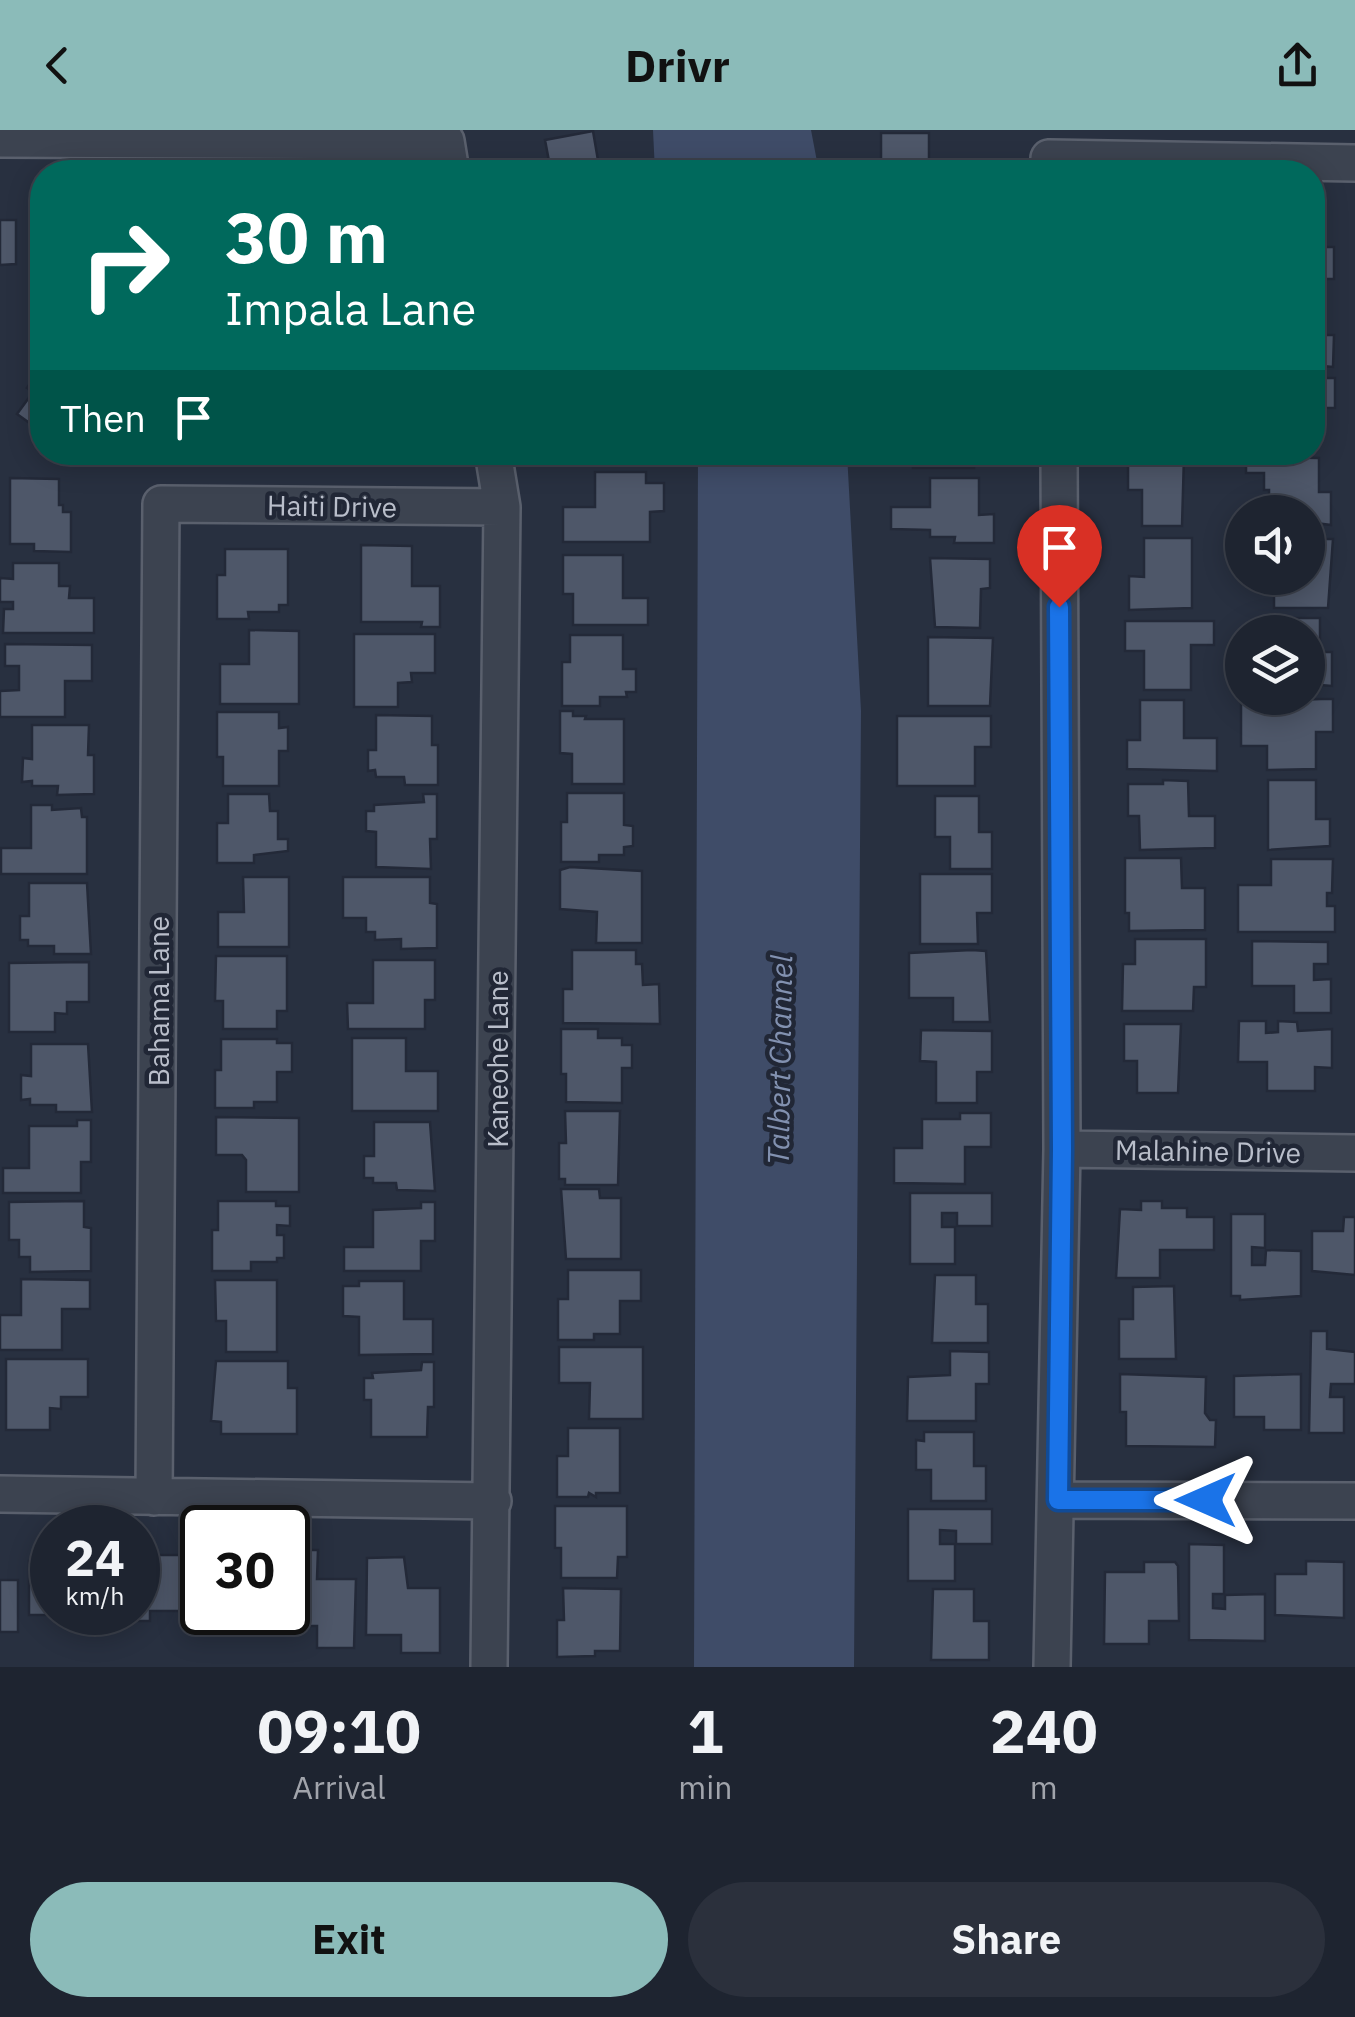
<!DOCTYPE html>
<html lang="en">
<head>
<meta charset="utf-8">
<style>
	body { margin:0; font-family:"IBM Plex Sans",sans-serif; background:#2b303c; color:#f1f3f6; height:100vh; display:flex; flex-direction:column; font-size:38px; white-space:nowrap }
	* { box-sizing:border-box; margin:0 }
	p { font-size:32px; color:#a1a4ab }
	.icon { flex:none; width:55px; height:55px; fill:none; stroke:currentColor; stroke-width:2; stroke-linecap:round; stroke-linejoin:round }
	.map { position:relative; height:1537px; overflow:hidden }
	.details { display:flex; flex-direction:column; background:#1e2430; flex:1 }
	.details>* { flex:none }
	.banner { position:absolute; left:30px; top:30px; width:1295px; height:305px; border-radius:40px; box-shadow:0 5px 25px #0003,0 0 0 2px #3c414c; background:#00695c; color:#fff; overflow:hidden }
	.buttons { position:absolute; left:1225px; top:365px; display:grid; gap:20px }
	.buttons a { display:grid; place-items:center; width:100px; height:100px; border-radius:50%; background:#1e2430; box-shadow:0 5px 25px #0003,0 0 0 2px #3c414c; font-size:50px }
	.speed { position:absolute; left:30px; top:1375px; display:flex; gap:20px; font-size:50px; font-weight:700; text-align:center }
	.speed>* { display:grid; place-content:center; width:130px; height:130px; border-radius:50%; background:#1e2430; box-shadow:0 5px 25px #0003,0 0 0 2px #3c414c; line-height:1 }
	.speed small { font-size:25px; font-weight:400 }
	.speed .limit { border:5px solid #111; border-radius:15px; background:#fff; color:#111 }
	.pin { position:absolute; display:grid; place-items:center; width:85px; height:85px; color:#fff; margin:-102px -42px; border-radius:50% 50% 50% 0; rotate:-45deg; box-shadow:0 0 10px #0007 }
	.pin .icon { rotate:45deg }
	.me { position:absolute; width:110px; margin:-55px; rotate:270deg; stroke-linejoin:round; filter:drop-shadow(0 0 8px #0008) }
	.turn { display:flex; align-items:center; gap:35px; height:210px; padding:0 30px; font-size:45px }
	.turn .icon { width:130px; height:130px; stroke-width:2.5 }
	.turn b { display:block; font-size:70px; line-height:85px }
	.then { display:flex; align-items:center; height:95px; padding:0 30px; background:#0003; gap:20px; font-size:38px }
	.eta { display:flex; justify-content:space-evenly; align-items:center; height:170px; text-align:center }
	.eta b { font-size:60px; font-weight:800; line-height:70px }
	.button { display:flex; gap:20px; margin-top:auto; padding:20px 30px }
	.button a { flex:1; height:115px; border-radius:60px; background:#8bbbb9; color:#111; font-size:40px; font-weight:800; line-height:115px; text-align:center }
	.button a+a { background:#2b303c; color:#f1f3f6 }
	header { display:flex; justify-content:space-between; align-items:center; height:130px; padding:0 30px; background:#8bbbb9; color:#111; font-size:45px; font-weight:800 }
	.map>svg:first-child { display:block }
</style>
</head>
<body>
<header><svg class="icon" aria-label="back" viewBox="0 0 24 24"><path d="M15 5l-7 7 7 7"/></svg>Drivr<svg class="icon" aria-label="share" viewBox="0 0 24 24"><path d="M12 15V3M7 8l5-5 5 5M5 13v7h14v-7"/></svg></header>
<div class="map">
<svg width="1355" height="1537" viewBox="0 0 1355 1537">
	<rect width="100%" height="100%" fill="#283040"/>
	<!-- water -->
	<path fill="#3f4c68" d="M653,0h158l8,42h-164z
		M698,323h149l14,258 -7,956h-160z"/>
	<!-- building -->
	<path fill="#4e5769" stroke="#232938" stroke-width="2.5" d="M593,1l7,41h-49l-6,-32z
		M881,3h48v38l15,1h-63z
		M1312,79h5v38h17v32h-22z
		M30,82h12v49h-12z
		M0,90h16v44l-16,1z
		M1312,166h7l-1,39h16l-1,32 -21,-2z
		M42,236v66l-25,-18 16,-22 -6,-4z
		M1312,248h23v30h-16v38h-7z
		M589,322h46l1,4 -46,6z
		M913,322h61v16h-61z
		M1128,323l56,3 -2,70h-40v-36h-14z
		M1246,327l73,1v34h12v33l-23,-3v-10h-39v-22h-5v-17h-18z
		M595,342h51v11h18v28l-14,1v30h-87v-35h32z
		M10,348l49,1v26h4v7h8v40l-37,-1v-7h-24z
		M930,348h49v37l15,-1v29h-40l1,-6h-25v-7l-39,-1v-22h39z
		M1144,408h48v70l-63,2v-34l15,1z
		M1308,409h25l-5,69h-54v-30h34z
		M361,415l51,1v40h28v41h-19l1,-5h-61z
		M225,419h63v56h-9v7h-31l1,7h-32v-44h8z
		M563,425h60v43h25v27h-75v-31h-10z
		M930,428l60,1v29l-9,1 -1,39 -45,-1z
		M13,433h46v23h11l-1,12h25v35h-91l1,-24h9v-7h-13v-24l13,1z
		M1271,488h49v34h12v34l-24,-2v-52h-37z
		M1125,491h89v24h-23v45h-47v-39h-19z
		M249,500l50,1v73h-79v-40h29z
		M354,504h81v39h-24l1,9 -14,1v24h-44z
		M570,505h53v34h13v23h-10l1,5h-27v9h-38v-44h8z
		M928,507l65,1 -3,68h-62z
		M5,514l87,1v36h-27v36h-65v-26l19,-1v-24h-14z
		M1321,569h12v33h-17v37l-49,1v-24h-26v-44z
		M1140,570h44v38h33v33l-90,-2v-29h13z
		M560,581h13v5h13l-1,3h39v65h-52v-30l-12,-1z
		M217,582h62v16l9,-1v24h-9v35h-56v-29h-6z
		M376,585l56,1v29h6v40h-33l-1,-8h-28l-1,-7 -7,1v-21h8z
		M897,586h94v31h-16v39h-78z
		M32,595h57l-1,30h6v39l-37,1 1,-9h-26v-5l-10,1 1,-24 9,1z
		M1163,650l25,1 1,35h26v32l-75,2 -1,-34h-11v-32h35z
		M1268,650h48v39h14v27l-62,4z
		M567,663h57v32l9,1v20l-9,1v8h-25v7h-38v-40h6z
		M228,664h41l1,17h8v28h10v12l-34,4v8h-37v-40h11z
		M423,664h14v45h-7l1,30 -55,-2v-35l-10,-1v-20h8v-6l50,-3z
		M935,666h44v36h13v37h-42v-32h-15z
		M31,675h21v5l29,-2 1,9h5v57h-86v-26h30z
		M1125,728h56l1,30h23v42l-76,1v-18h-4z
		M1271,729h62l-1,34h-5v13h8v26h-97v-47h33z
		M570,737l72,4v72h-46l1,-31 -37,-3v-39z
		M920,744h72v39h-15l1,31h-58z
		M243,747h46v70h-71v-35h26z
		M343,747h87v26l7,1v44l-36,1v-10l-26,1v-8h-9v-14h-23z
		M29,753h58l4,71h-37v-8h-26v-6h-8v-24h9z
		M1135,809h71v48h-12l-1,24h-71l1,-47h12z
		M1252,811l76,1v22h-14v16l17,-1v34h-37v-27h-42z
		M572,820h64v14h6l1,21 16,-1 1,40 -97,-1v-34h9z
		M972,820l14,1 4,71h-37v-24h-44v-45z
		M216,826h71v55h-10v18h-54v-28h-8z
		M373,830h62v40h-10v29h-77l-1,-26h26z
		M89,832v40h-22v12l-12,-1v19h-46v-69z
		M1239,891h27v12l12,-1v-11l19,1 1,9 34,-2v39l-17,-1v24h-48v-29h-29z
		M1124,894h57l-3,69h-41v-32h-13z
		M561,899h37v9h24v7h10v23h-10v35l-56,-1v-28h-5z
		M921,900l71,1v41h-15v31h-41v-41l-16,-1z
		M352,908h54v33h32v40h-86z
		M221,909h56v4h15v29h-15v30h-23v6h-39v-38h6z
		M31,914h57l4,68h-36v-7h-26v-6l-9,1v-25l10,1z
		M565,981h55l-2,74h-53v-6h-6v-36h7z
		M960,983h31v34h-26v37l-71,-1v-35h28v-29h38z
		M216,987l83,1v74h-53v-32l-4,-5h-26z
		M77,990h14v42h-10v31h-78v-25h26v-42h48z
		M374,992h56l5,69 -38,-1 -1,-7h-23v-5h-9v-22h10z
		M561,1059h38l1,9h21v61h-55z
		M910,1063h82v33h-35v-13h-15v14h13v37h-45z
		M84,1071v26l7,1v43l-61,1v-15h-11v-17h-10v-38z
		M218,1071h58v5h14v20l-13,-1v10h7v23h-7v4h-26v9h-39v-41h6z
		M1141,1071h21v7h25v9h27v33h-54v28h-44l4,-69 21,1z
		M421,1072h14v39h-14v30h-77v-24h29v-37l48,-2z
		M1231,1084h34v34l-13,-1v18h13l1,-15 35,1v45l-61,4v-4h-9z
		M1344,1087h11v58l-43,-4v-40h31z
		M568,1140h73v31h-21v33h-26v6h-36v-41h10z
		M935,1145h41v29h12v39h-56z
		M21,1149l69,1v29h-28v41h-62v-35h21z
		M215,1150h62v72h-51v-31h-10z
		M359,1151h45v38h29v35l-74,1v-38l-16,-1v-30h16z
		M1174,1156l2,73h-57v-40h14v-32z
		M1311,1201h16v18l28,3v32h-24l-1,13h14v36h-35z
		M559,1217h84v72h-54l1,-36h-31z
		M950,1221l39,1v32h-13v37h-69l1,-44 42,-2z
		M6,1229h82v38h-27v12l-11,-1v22h-44z
		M216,1231h72v27h9v46h-76v-12l-10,-1z
		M422,1232h12v45h-6l-1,30h-56v-37h-7v-22h9l-1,-5 49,-3z
		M1120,1244l86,3 -1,36 5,7h6l-1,27 -89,-1v-34h-6z
		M1301,1244v56h-37v-13h-30v-41z
		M568,1298h52v65h-24v4l-7,-4 -1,4h-31v-41h11z
		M924,1302h50v34h12v35h-55v-31h-15v-30l8,1z
		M555,1376h72v51h-9l-1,21h-56v-30h-6z
		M908,1379h84v35h-36v-13l-16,-1v14h15v37h-47z
		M1189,1414l35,1v49h-11v14l12,1v-14l40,-1v47l-76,-1z
		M138,1420h17v5h30v56h-35v10h-23v-9h11z
		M288,1420h30l-1,29h39l-2,69h-37v-22h-36v-14h7z
		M404,1427l4,31h32v65h-39v-18h-35l1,-77z
		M199,1428h3v54l59,2 -62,-1z
		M29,1431h23v51l50,3h-73z
		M1306,1431l38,1v56l-69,-3v-41h31z
		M1144,1432h31l3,4 1,55h-30v23h-45l1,-72h39z
		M0,1450h18v52h-18z
		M563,1458l58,1 -1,62h-25v5l-38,1v-37h7z
		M933,1459h41v32h15v39h-58z"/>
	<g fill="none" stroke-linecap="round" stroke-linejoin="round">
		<defs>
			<path id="minor" d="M0,9l446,2 5,31
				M1050,42l-1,-14 306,5
				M1062,1019l293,4
				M0,1364l493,7
				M154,1367l7,-993 341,3
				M1057,1370l298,1
				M489,1537l13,-1160 -9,-55
				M1052,1537l10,-518 -3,-697"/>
		</defs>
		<!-- minor casing -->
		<use href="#minor" stroke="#5a606d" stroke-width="40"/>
		<!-- minor -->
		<use href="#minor" stroke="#3c4350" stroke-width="35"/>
	</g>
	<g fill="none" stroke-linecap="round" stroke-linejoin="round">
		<defs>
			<path id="route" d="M1059,477l3,542 -4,351h148"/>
		</defs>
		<!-- route casing -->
		<use href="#route" stroke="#114b97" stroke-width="25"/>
		<!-- route -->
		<use href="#route" stroke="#1a73e8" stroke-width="18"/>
	</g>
	<g text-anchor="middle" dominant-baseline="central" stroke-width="9" stroke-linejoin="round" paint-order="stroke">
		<!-- street labels -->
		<g font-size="28" fill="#b9beca" stroke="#212736">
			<text transform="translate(332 376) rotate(1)">Haiti Drive</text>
			<text transform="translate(158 871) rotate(-90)">Bahama Lane</text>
			<text transform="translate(497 929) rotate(-90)">Kaneohe Lane</text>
			<text transform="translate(1208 1021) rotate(1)">Malahine Drive</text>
		</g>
		<!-- water labels -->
		<g font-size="30" font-style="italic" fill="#8291b0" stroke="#212736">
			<text transform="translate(779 930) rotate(-89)">Talbert Channel</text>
		</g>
	</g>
</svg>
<div class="buttons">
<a><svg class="icon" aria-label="sound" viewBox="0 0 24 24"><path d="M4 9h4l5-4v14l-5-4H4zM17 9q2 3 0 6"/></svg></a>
<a><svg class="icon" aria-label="layers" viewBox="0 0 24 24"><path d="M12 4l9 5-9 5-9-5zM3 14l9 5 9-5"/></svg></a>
</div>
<div class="speed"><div>24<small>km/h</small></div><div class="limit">30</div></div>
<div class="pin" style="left:1059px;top:477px;background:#d93025"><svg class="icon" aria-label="arrive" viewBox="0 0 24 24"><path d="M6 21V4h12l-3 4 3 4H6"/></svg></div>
<svg class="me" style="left:1206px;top:1370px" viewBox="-20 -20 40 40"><path d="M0-17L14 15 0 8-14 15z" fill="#1a73e8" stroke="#fff" stroke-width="4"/></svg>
<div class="banner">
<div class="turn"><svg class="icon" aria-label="right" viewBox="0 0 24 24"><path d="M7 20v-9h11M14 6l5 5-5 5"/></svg><div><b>30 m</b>Impala Lane</div></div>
<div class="then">Then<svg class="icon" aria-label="arrive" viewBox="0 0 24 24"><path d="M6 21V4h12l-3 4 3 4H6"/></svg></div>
</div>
</div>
<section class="details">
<div class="eta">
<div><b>09:10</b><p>Arrival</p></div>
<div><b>1</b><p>min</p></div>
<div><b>240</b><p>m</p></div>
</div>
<div class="button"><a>Exit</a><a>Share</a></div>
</section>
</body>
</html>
